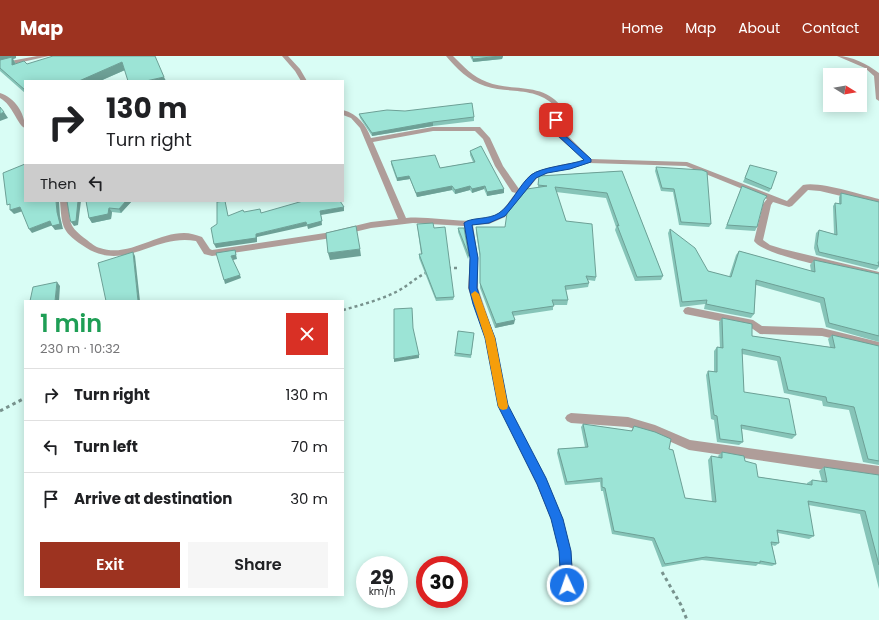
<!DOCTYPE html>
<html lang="en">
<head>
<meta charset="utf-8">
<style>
	body { margin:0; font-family:Poppins,sans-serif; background:#f6f6f6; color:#202124; height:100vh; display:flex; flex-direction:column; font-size:15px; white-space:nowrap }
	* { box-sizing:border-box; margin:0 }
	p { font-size:13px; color:#757577 }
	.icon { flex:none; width:22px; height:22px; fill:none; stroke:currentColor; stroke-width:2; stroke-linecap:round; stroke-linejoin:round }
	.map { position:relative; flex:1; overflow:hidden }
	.details { position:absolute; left:24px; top:244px; width:320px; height:296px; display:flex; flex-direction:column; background:#fff; border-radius:0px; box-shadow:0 2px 10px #0003 }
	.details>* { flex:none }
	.top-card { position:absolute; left:24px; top:24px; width:320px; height:122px; border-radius:0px; box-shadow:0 2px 10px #0003; background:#fff; color:#202124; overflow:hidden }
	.needle { width:26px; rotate:101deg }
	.buttons { position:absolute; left:823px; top:12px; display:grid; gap:8px }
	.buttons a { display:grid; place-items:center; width:44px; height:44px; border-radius:0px; background:#fff; box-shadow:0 2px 10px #0003; font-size:20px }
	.speed { position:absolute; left:356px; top:500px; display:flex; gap:8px; font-size:20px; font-weight:700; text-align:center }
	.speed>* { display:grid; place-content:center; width:52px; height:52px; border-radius:50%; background:#fff; box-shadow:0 2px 10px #0003; line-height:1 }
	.speed small { font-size:10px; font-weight:400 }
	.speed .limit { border:6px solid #d22; background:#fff; color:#111 }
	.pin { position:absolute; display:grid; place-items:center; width:34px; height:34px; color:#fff; margin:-17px; border-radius:8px; box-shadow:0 2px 6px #0006 }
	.me { position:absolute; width:44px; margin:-22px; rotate:357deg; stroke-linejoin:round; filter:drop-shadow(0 0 3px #0008) }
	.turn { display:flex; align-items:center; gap:14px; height:84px; padding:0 16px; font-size:18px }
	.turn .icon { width:52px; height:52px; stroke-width:2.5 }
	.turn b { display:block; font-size:28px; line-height:34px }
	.then { display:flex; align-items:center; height:38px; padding:0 16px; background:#0003; gap:8px; font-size:15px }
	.round { display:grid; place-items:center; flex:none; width:42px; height:42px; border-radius:0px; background:#f6f6f6 }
	.headline { display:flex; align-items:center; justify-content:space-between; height:68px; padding:0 16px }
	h1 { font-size:24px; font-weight:600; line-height:30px; color:#1e9e55 }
	.action { display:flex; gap:8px; margin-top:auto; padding:8px 16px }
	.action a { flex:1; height:46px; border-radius:0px; background:#9d3320; color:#fff; font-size:16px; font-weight:600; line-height:46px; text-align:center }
	.action a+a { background:#f6f6f6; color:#202124 }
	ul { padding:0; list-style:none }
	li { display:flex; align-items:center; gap:12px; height:52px; padding:0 16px; border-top:1px solid #e0e0e0 }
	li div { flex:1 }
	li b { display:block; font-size:15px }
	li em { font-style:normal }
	header { display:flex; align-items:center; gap:24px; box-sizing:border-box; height:56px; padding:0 20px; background:#9d3320; color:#fff }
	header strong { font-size:19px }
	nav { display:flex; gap:22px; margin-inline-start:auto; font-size:14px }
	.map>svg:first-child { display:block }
</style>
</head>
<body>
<header>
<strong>Map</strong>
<nav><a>Home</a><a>Map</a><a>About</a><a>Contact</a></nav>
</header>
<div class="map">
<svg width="879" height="564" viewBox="0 0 879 564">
	<rect width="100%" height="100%" fill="#d9fdf5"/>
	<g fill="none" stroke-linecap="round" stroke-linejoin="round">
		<!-- path-far1 -->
		<path stroke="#78928d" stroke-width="2.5" stroke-dasharray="3 3" stroke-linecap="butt" d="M448,212h11
			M343,254c18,-5 37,-10 53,-18 12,-6 20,-15 32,-20"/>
		<!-- path -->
		<path stroke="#78928d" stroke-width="3" stroke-dasharray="3.5 3.5" stroke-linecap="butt" d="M0,355l25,-13
			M662,516l19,33 6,15"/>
		<!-- minor -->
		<path fill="#af9d99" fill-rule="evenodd" d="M37,0h12l-49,11v-4z
			M282,0h6l12,13 7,12h-6l-6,-10z
			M446,0h7c10,10 20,21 34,26 25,10 55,0 74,24l-3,20 33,33 96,3 100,39 16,-16c17,-4 58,10 76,14v6l-59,-14 -12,-1 -16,16 -3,1 -16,-5 -2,3 -8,35 7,5 13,4 96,23v6c-23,-5 -114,-21 -125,-37l9,-37 4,-5 -81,-33 -97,-3 -19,6 -22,4 -11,5 -32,39 -16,7 -16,1 5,33v30l17,50 13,68 38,72 17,41 8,32 3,34 -2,5 -5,2 -5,-2 -2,-5 -1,-34 -8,-32 -14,-34 -39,-79 -13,-68 -17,-50 2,-30 -6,-32 -51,-3 -42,5 -46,11 -113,17 -8,-2 -8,-13c-43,-8 -72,34 -114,4 -21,-14 -20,-20 -22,-44h8c2,22 0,25 19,39 4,3 8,7 13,8 28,10 56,-15 84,-15 6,0 12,2 18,4l8,12 2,1 113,-17 46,-11 27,-3 -38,-91 -9,-10 -8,-3v-5c15,4 23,15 28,28l62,-11h47l10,11 13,28 16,23c4,-5 8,-12 13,-15 10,-7 38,-10 52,-14l-28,-25 -6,-9 5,-20c-20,-20 -46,-12 -70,-20 -16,-5 -29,-18 -39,-30zM433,75h42l8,8 12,27 17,26 4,1c-6,6 -11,17 -19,21 -24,14 -63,1 -91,4l-33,-76z
			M837,0c15,0 30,8 42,17v28l-3,-2 -2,-23 -9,-8z
			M0,37c15,5 25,20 25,35 -8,-3 -12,-23 -25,-30z
			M688,251l65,13 9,6 60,2 57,14v8l-57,-14 -62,-2 -10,-7 -65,-13 -2,-3 2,-3z
			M571,357l57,4 27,8 35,15 189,26v12l-190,-28 -36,-16 -25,-7 -57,-4 -4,-2 -2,-3 2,-3z"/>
	</g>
	<!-- wall -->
	<path fill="#86c4b8" d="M0,0l16,2 -3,1 3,5 109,6 -25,11h-75v12l-25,-22z
		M470,0h33l-1,3 -29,3z
		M359,58l115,3v4l-41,5 -61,10 -12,-18z
		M470,95l34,38v4l-17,3 -3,-7 -12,4 -2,-3 -15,4 -3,-4 -35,7 -7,-18 -13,2 -6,-17v-3l49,7 33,-6 -3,-7z
		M750,109l21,24 -2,3 -26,-10z
		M656,111l55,57 -2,3 -30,-2 -6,-33 -12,-1 -6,-20z
		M622,115l41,105 -2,4 -26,1 -20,-51 1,-3 -10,-29 -50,-6 10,29 30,56 -1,4 -7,-1 1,3 -1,4 -22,3 2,10 -1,5h-14v5l-40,6 1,8 -19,4 -15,-40v-30l-4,-26v-5h29l33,-40 1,-11z
		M742,130l21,15 -6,26 -2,4 -30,-2z
		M841,137l38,9v65l-3,3 -60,-15 -2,-7 2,-15 3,-3 15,4 -1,-28 2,-3h4v-6z
		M86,145h46l-11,12 -9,-1 -1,7 -19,4 -3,-5z
		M417,168l17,4 20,69 -1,3 -17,1 -17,-43v-4h2z
		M458,172l11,28 -1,3 -10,-27z
		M670,173l38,42 21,6 7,-22 3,-4 72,20 -1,-6 4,-5 65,14v68l-53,-15 -6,-24 -64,-18 -2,29 -3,4 -47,-9 1,-5 -25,3 -12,-74z
		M722,262l30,18 78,11 -2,-8 4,-4 47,11v119l-16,-3 -14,-52 -26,-4 -1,-5 -38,-8 -7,-32 -35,-7 2,38 52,43 -4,4 -50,-10 1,13 -4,3 -22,-3 -3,-22 -3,-1 -5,-44 2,-4 6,1v-21l3,-4 3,1 -1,-26z
		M474,277l-3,25 -17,-2 1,-3z
		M583,368l48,7 3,-5 35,23 16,49 27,4 -4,-42 3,-4 8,2 -1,-2 4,-4 23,9 13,16 49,7v-1l5,-3 10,2 -3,-11 5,-4 55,8v114l-19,-75 -52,-9 6,31 -5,3 -31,-6 1,10 -4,3 -3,-1 4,19 -4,2 -14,-2 -2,2 -54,-6 -40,7 -10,-26 -40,-7 -9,-43h-2l-1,-9 -35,3 -8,-32 1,-4 27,-2 -4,-20z"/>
	<!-- shaded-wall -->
	<path fill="#6da096" d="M0,0h16v2l-3,1 3,6v7l-16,-9z
		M503,0l-1,3 -29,3v-3z
		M122,6l3,8 -25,11h-21z
		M164,21l2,4h-20z
		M4,56l4,6 -8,3v-7z
		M433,66v4l-61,10v-3z
		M409,120l1,3 -13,2v-3z
		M452,130v4l-35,7 -1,-4z
		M470,130v4l-15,4v-4z
		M485,130l-1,3 -12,4v-4z
		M504,133v4l-17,3v-4z
		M56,145h3l1,15 3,13 -8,1 -3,-4 5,-14z
		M78,145h3l-3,24 -4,1 -3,-4z
		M126,145h6l-11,12 -2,-4z
		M20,151l3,4 -9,3 -4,-4z
		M344,151v4l-23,4 1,10 -14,4 -1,-4 13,-14z
		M109,152l3,4 -1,7 -19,4 -3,-5z
		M50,165l3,4 -21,8 -3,-4z
		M306,166l1,4 -50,11v5l-41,6 -2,-4z
		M360,193l1,7 -31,4 -2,-7z
		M235,194l2,9 -4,1 -2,-4z
		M133,196l2,4 5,45h-2z
		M240,219l1,3 -16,6 -1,-4z
		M57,226l3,4 -1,15h-4z
		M515,264l-1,4 -19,4 1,-4z
		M419,299v3l-25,4v-3z"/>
	<!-- building -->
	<path fill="#9ce4d6" stroke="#6da096" d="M53,0h102l9,21 -18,4h-18l-6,-19 -43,19h-54v9l-25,-22v-8l12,-3v8l12,-4 3,3z
		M472,0h28l-27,3z
		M472,47l2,14 -41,5 -61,11 -13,-19 28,-4 18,1z
		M0,51l4,5 -4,2z
		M481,90l23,43 -17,3 -2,-6 -13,3 -2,-3 -15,4 -3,-4 -36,7 -7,-17 -12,2 -6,-17 44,-6 5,13 35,-6 -5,-11z
		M25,108v37h31l1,11 3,12 -8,2 -2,-5 -21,8 -9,-22 -10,3v-6l-3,1 -4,-32z
		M750,109l27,7 -6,17 -26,-11z
		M656,111l46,3 5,2 4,52 -30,-2 -7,-33 -12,-1z
		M622,115l41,105 -26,1 -20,-52 2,1 -12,-33 -52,-6 11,34 26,3 4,53 -10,-1 3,7 -24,3 3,14h-16l2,6 -42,6 3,8 -19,4 -16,-41v-29l-4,-27h29l2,-14 20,-24 20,-3 -9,-1 1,-9z
		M742,130l25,10 -3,4 -7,27 -30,-2z
		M841,137l38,9v60h-1l1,4 -60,-14 -2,-8 2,-14 18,5 -2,-32 6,1z
		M67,145h11l-2,20 -5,1 -1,-3z
		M86,145h40l-7,8 -10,-1 -1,6 -19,4z
		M225,145l3,15 15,-6 1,2 16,-3 1,4 42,-12h37l4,6 -24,4 2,10 -15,4 -1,-3 -50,12v4l-42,6 -3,-16 6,-4v-22z
		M433,167l1,5 11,-1 9,70 -18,1 -17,-44h3l-5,-30z
		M356,170l4,23 -32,4 -2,-20z
		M458,172h6l5,28z
		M670,173l25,19 13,23 23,6 8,-26 76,21 -1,-12 65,14v62l-50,-13 -5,-25 -68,-18 -2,34 -48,-10 1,-4 -25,2z
		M235,194l1,5 -5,1 9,19 -16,5 -8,-27z
		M133,196l5,49h-32l-8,-38z
		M57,226l-2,19h-25l3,-14z
		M412,252l1,20 6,27 -25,4v-50z
		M722,262l30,6v12l83,12 -3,-13 47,11v115l-11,-2 -14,-52 -27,-5 -1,-5 -38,-7 -8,-33 -38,-8 2,43 45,7 7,36 -55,-10 2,17 -23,-3 -3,-23 -3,-1 -6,-44 9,1v-25l6,1z
		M458,275l16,2 -3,22 -16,-2z
		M583,368l49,7 2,-5 21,6 16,7 -2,10 4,1 12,48 31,4 -5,-46 11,2v-6l22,4 1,5 11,3 2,13 54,8v-5l15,2 -3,-15 55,8v90l-14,-54 -57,-10 6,35 -37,-6 2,13 -8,-1 5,22 -16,-3v2l-54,-6 -41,7 -11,-26 -40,-7 -9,-43 -3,-1v-9l-35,4 -9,-33 30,-2z"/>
	<!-- route -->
	<path fill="#1a73e8" stroke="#114b97" d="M554,63h4l-1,7 4,6 30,27v3l-21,7 -23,4 -11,5 -31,38 -16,7 -17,2 6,33 -1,30 5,16 13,34 13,67 38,73 17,41 8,32 2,34 -2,4 -4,2 -4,-2 -2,-4 -2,-34 -8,-32 -14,-35 -39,-78 -13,-68 -12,-34 -4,-16 1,-30 -6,-35c6,-6 25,-3 35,-10 12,-8 20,-28 32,-38 10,-8 39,-10 53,-15l-28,-26 -5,-8z"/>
	<!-- slow -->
	<path fill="#f59e0b" d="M475,235l4,3 16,44 13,68 -1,3 -4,1 -3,-1 -2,-3 -13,-68 -14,-44z"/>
</svg>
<div class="buttons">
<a><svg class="needle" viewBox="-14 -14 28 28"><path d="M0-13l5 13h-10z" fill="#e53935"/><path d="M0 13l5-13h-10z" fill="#757577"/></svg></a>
</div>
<div class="speed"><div>29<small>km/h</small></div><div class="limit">30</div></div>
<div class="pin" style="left:556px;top:64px;background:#d93025"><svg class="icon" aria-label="arrive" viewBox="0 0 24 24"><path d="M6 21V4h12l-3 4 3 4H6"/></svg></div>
<svg class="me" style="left:567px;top:529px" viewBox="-20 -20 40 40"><circle r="17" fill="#1a73e8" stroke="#fff" stroke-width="3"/><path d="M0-11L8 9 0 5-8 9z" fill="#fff"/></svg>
<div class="top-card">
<div class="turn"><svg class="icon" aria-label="right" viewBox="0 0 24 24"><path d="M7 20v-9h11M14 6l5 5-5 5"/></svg><div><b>130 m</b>Turn right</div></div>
<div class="then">Then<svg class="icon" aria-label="left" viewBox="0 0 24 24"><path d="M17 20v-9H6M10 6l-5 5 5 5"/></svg></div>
</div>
<section class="details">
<div class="headline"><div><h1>1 min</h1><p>230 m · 10:32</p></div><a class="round" style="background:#d93025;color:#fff"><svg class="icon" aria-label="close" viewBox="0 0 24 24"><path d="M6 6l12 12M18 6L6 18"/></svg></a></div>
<ul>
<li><svg class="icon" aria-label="right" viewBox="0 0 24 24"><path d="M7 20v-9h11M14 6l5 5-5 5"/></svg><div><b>Turn right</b></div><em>130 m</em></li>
<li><svg class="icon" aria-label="left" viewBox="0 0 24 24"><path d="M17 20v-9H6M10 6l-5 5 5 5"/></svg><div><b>Turn left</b></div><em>70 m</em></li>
<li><svg class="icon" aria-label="arrive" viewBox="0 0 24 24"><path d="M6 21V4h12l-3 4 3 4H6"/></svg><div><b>Arrive at destination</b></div><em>30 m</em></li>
</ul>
<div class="action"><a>Exit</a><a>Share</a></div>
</section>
</div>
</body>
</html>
